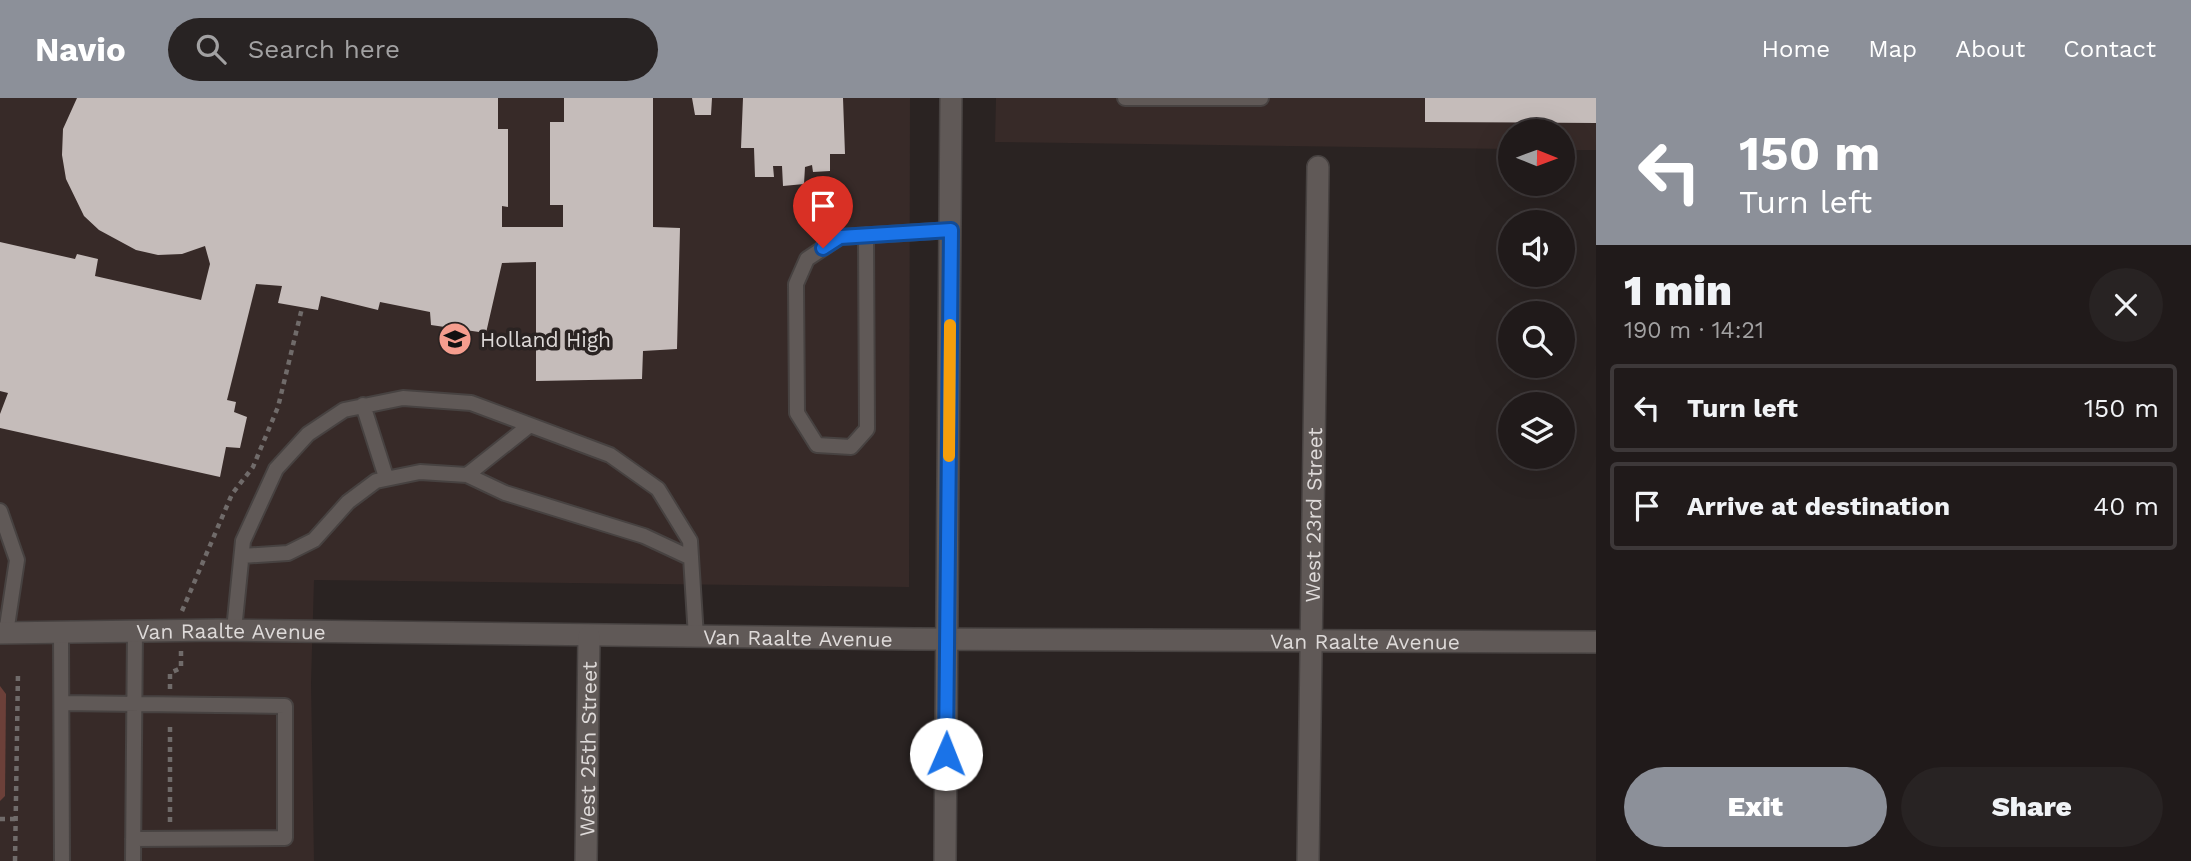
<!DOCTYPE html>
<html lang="en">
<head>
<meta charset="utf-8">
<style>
	body { margin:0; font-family:"Work Sans",sans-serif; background:#282323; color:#f1f3f6; height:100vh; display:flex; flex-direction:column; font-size:26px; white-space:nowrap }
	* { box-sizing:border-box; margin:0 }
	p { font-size:23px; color:#a2a1a2 }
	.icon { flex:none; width:38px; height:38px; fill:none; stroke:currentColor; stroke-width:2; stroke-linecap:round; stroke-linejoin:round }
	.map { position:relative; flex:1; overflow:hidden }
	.sheet { display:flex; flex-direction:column; background:#201a1a; width:595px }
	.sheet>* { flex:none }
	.top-card { background:#8c9099; color:#fff; overflow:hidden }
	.needle { width:46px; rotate:91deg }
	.buttons { position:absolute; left:1498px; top:21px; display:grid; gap:14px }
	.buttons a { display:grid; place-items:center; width:77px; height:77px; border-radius:50%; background:#201a1a; box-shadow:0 7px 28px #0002,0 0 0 2px #3d3839; font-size:35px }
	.pin { position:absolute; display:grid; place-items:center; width:60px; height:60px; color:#fff; margin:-72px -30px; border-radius:50% 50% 50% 0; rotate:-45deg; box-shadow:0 0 7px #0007 }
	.pin .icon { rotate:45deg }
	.me { position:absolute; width:77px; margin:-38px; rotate:1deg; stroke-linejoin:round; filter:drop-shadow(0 0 5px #0008) }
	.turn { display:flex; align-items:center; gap:24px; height:147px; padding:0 28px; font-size:32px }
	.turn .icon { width:91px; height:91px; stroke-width:2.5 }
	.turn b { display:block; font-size:49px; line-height:60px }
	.round { display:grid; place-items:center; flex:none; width:74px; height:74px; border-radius:37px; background:#282323 }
	.summary { display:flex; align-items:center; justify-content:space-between; height:119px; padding:0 28px }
	h1 { font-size:42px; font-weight:800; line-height:52px }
	.primary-button { display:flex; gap:14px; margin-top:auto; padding:14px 28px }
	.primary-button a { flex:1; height:80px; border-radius:42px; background:#8c9099; color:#fff; font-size:28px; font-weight:800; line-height:80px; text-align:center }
	.primary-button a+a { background:#282323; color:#f1f3f6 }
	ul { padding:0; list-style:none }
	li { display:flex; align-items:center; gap:21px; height:88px; margin:0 14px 10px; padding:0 14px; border:4px solid #3d3839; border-radius:7px }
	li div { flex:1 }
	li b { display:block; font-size:26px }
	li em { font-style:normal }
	header { display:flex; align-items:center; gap:42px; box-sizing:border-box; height:98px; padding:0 35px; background:#8c9099; color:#fff }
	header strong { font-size:33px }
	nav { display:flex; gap:38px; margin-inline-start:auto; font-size:24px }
	.search { width:490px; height:63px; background:#282323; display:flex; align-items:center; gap:18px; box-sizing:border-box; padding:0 24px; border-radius:38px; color:#a2a1a2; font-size:26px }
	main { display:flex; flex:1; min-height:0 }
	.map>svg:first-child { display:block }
</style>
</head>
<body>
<header>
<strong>Navio</strong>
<div class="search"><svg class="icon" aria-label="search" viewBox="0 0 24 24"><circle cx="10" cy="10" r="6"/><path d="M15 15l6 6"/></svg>Search here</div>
<nav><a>Home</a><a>Map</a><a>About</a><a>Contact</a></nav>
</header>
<main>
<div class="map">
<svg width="1596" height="763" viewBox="0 0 1596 763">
	<rect width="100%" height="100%" fill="#2a2322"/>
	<!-- built -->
	<path fill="#372a28" d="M0,0h910l-1,489 -595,-7 -3,103 3,178h-314z
		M996,0h600v52h-33v-19h-53v18l-515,-7z"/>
	<!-- green -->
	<path fill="#6c4039" d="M0,588l6,8 -1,102 -5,5z"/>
	<!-- building -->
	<path fill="#c5bcba" d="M77,0h421v31h10v78l-6,-1v21h61v-22h-13v-83h14v-24h89v129l27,1 -3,121 -34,2 -1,28 -106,2v-119l-34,1 -16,70 -55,-8 -1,-13 -50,-10 -2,8 -57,-14 -3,14 -40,-7 4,-17 -26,-2 -29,116 9,2 -2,10 13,5 -7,31 -14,-1 -6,30 -220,-49v-14l8,-21 -8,-2v-149l75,17 2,-5 21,5 -3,17 106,24 9,-36 -5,-18 -23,8 -24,1 -22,-5 -37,-20 -15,-14 -18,-37 -4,-24 1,-26z
		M692,0h20l-1,17h-16z
		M743,0h100l2,56h-15v17l-17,1 -1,-7 -7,2 -1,17 -21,2 -1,-20h-9l1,11h-19l-1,-29h-13z
		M1425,0h171v25l-171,-1z"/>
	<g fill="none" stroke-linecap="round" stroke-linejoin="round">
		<defs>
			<path id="lane" d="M1125,0h136
				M866,137l1,194 -16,18 -34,-2 -20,-32 -1,-129 11,-25 33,-22 111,-7
				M363,307l23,72
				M467,377l63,-50
				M0,413l17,49 -11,73
				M242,458l46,-3 26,-13 34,-38 28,-21 44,-9 47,3 38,18 139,43 47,22
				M234,532l9,-89 33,-72 32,-35 36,-24 59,-12 68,5 139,52 48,34 32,52 6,96
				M61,535l1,228
				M62,605l223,3v132l-152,1
				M133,763l2,-230"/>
			<g id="street">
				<path id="s1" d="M0,535l218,-3 697,9 681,3"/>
				<path id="s2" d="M586,763l3,-225"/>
				<path d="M945,763l6,-763"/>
				<path id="s3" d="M1308,763l10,-694"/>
			</g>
		</defs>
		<!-- lane casing -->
		<use href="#lane" stroke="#474241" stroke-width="18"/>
		<!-- street casing -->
		<use href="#street" stroke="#474241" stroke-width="24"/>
		<!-- path -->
		<path stroke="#706b6a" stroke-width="4.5" stroke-dasharray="5 5" stroke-linecap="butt" d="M182,513l50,-117 21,-27 25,-60 24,-99
			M170,591v-16l11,-5v-17
			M0,721h16
			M170,724v-100
			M15,763l3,-189"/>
		<!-- lane -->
		<use href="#lane" stroke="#605957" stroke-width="14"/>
		<!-- street -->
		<use href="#street" stroke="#605957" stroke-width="21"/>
	</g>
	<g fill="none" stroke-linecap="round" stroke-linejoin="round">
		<defs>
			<path id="route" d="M823,150l17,-11 111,-7 -5,524"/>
		</defs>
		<!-- route casing -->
		<use href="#route" stroke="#114b97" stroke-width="18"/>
		<!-- route -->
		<use href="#route" stroke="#1a73e8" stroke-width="12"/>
		<!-- slow -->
		<path stroke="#f59e0b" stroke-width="12" d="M949,358l1,-131"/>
	</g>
	<!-- icons -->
	<defs>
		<symbol id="school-disc" viewBox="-11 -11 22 22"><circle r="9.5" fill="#f59d8e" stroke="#2a2322"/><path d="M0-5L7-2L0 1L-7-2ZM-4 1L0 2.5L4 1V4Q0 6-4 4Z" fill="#111"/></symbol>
	</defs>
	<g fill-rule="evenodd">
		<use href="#school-disc" x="436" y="222" width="38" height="38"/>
	</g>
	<g text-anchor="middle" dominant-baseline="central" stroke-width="7" stroke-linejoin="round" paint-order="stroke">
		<!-- poi labels -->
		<g font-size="21" fill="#dedad9" stroke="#2a2322" text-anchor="start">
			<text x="480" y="241">Holland High</text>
		</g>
		<!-- street labels -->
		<g font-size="21" fill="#dedad9" stroke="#2a2322">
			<text stroke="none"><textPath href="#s3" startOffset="346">West 23rd Street</textPath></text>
			<text stroke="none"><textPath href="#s1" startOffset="231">Van Raalte Avenue</textPath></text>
			<text stroke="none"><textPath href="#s1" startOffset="798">Van Raalte Avenue</textPath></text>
			<text stroke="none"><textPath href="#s1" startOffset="1365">Van Raalte Avenue</textPath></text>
			<text stroke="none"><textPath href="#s2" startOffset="112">West 25th Street</textPath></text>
		</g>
	</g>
</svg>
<div class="buttons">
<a><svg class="needle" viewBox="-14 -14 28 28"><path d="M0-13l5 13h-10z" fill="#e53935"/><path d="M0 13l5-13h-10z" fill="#a2a1a2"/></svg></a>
<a><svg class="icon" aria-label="sound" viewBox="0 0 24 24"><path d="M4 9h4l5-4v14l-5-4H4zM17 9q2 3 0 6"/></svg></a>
<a><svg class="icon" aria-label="search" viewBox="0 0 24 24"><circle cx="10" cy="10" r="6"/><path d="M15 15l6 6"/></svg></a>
<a><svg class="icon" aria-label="layers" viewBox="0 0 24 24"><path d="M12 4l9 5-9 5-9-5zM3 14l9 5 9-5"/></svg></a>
</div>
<div class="pin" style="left:823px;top:150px;background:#d93025"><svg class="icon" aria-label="arrive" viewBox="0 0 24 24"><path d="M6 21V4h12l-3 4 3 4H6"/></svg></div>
<svg class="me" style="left:946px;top:656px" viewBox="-20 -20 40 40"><circle r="19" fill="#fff"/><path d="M0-13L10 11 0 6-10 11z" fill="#1a73e8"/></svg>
</div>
<section class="sheet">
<div class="top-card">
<div class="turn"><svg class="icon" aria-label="left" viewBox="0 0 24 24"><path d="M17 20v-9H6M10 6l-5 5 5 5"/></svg><div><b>150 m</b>Turn left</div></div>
</div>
<div class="summary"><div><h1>1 min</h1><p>190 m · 14:21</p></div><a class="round"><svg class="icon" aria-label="close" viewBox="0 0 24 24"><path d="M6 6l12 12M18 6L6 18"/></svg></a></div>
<ul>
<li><svg class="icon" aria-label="left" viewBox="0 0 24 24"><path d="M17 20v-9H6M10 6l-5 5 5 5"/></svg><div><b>Turn left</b></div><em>150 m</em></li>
<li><svg class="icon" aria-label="arrive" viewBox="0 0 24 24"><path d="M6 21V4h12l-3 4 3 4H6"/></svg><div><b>Arrive at destination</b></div><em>40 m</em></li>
</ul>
<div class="primary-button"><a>Exit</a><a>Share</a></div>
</section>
</main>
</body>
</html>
